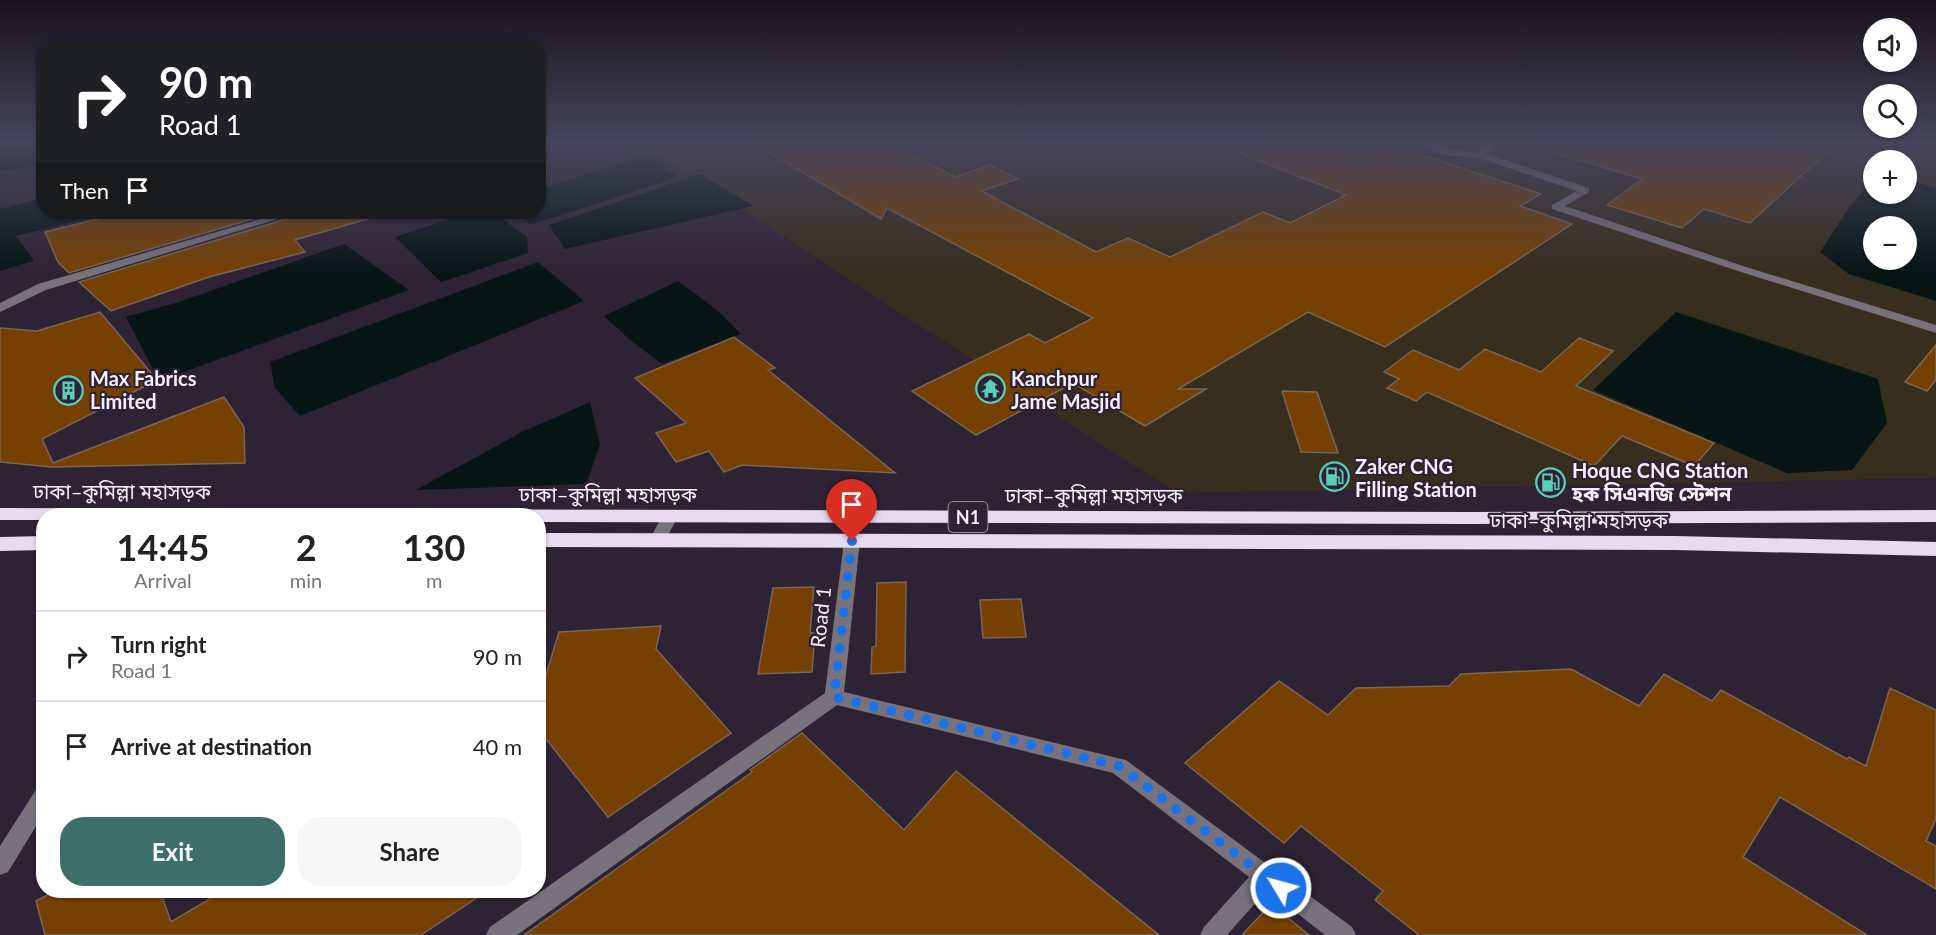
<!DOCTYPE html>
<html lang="en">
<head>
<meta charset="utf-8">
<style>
	body { margin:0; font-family:Lato,"Noto Sans Bengali",sans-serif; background:#f6f6f6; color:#222; height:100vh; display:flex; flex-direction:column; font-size:22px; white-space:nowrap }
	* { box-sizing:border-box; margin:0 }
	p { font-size:20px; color:#767676 }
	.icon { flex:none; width:33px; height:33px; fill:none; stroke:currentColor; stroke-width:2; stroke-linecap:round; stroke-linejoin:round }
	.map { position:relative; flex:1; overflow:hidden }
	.sheet { position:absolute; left:36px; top:508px; width:510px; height:390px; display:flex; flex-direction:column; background:#fff; border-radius:24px; box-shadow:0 2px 4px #0004 }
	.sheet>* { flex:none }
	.banner { position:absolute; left:36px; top:36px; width:510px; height:183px; border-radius:24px; box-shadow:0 2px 4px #0004; background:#202124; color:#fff; overflow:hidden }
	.fabs { position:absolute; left:1863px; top:18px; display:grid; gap:12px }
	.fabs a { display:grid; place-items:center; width:54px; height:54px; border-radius:50%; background:#fff; box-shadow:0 2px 4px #0004; font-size:30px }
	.pin { position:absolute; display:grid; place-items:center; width:51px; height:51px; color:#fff; margin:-62px -26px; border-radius:50% 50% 50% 0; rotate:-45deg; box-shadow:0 0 6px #0007 }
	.pin .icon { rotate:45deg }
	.me { position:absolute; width:66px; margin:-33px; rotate:307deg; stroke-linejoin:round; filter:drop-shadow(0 0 4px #0008) }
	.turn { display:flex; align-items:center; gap:21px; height:126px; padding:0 24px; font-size:27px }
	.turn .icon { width:78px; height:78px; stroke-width:2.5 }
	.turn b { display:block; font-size:42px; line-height:51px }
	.then { display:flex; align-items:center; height:57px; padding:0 24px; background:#0003; gap:12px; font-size:22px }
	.eta { display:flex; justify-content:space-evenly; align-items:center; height:102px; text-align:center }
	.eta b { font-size:36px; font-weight:700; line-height:42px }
	.action { display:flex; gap:12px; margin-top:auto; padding:12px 24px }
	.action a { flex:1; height:69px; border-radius:24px; background:#3b6f68; color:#fff; font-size:24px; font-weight:700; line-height:69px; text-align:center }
	.action a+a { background:#f6f6f6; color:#222 }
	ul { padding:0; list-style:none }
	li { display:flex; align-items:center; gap:18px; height:90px; padding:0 24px; border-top:2px solid #e0e0e0 }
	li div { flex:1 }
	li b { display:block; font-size:22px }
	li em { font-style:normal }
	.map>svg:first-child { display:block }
</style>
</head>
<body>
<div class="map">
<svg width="1936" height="935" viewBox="0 0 1936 935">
	<rect width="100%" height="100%" fill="#2e2334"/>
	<!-- industrial -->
	<path fill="#372e1e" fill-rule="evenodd" d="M641,143h1295v335l-760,15zM1874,160h32v34h-32zM1874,226h32v34h-32z"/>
	<!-- water -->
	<path fill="#071515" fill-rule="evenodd" d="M0,143h43v23l-43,5z
		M647,156l31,21 -148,48 -15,-13h23l1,-23z
		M700,174l53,32 -188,43 -16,-24z
		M1873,179l1,15h32l1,-14 29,8v113l-87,-27 -29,-22 28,-43zM1906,226v34h-32v-34z
		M43,198l1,14h68l-96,24 18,25 -34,10v-62z
		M470,212h23l34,25 1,16 -87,29 -46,-45z
		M344,244l65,46 -250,91 -33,-64 53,-15z
		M538,262l46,39 -284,115 -25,-28 -5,-26z
		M678,281l39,29 24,24 -79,30 -33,-25 -25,-23z
		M1676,312l202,67 9,44 -35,47 -65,3 -194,-83z
		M590,402l10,43 -14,39 -170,6 106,-58z"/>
	<!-- building -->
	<path fill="#764002" stroke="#796656" stroke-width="1.5" d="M754,143h136l65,34 35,-12 28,14 -36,12 114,61 32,-14 42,19 93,-45 27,11 56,-28 -131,-52h126l25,9 2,-9h18l155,51 -21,12 52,18 -187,123 -77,-35 -130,77h28l-61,37 -72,-43 -97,52 -64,-44 117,-57 16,9 48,-25 -206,-110 -6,11z
		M1543,143h294l-87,80 -46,-14 -22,19 -75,-23 35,-26 -100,-30z
		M126,212h128l5,5 -190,56 -11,-11 -13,-30z
		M309,212h62v6l-76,22 10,12 -96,25 -98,34 -32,-29z
		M100,312l57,68 -115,59 11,24 171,-66 20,30 1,36 -193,4 -52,-5v-134l37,3z
		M734,337l41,31 -7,2 127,103 -153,-8 -18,7 -15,-21 -33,11 -20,-29 30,-10 -51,-45z
		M1579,338l34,13 -37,35 138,57 -20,23 -72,-30 -28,30 -167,-74 -11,9 -29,-13 12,-9 -15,-7 29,-22 46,20 26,-21 56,23z
		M1936,345v35l-9,11 -22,-9z
		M1282,391l35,1 21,61 -37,-1z
		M906,582l-1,90 -34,2 1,-27 4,-1 1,-63z
		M814,587l-4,46h5l-3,39 -54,2 15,-86z
		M1021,599l5,38 -43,1 -3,-38z
		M661,626l-5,23 75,84 -123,84 -70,-88v-28l21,-69z
		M1571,669l68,37 25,-32 48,27 9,-11 126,69 2,-2 17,9 24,-78 46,22v109l-10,22 10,5v43l-156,-92 -37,60 124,78h-448l-44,-35 8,-9 -82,-65 -17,17 -99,-80 94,-82 49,34 28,-27 93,-2 12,-12z
		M802,733l102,97 52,-59 203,164h-635l228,-163 -2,-2z
		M55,891h105l11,31 52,-31h264l-66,44h-376l-9,-34z
		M1271,904l38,31h-67z"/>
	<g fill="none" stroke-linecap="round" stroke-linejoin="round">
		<!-- minor -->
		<path fill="#77727b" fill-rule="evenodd" d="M538,143h11l-11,5z
			M1415,143h14l17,6 32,3 11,-9h11l-13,11 102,34v4l-24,14 181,61 190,58v8l-198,-62 -186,-62v-4l25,-14 -98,-33 -34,-3z
			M285,212h15l-254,78 -46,22v-9l38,-19z
			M670,512l8,5 -15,27h-12l-2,-4 15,-27z
			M852,535l6,2 2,4 -16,151 282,68 226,167 4,8h-31l-58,-45 -40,45h-27l4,-8 45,-50 -136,-104 -276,-68 -320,230h-31l4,-8 335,-234 19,-152 2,-4z
			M44,785v28l-36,59 -8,3v-29l37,-58z"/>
		<!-- highway -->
		<path fill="#e7daf1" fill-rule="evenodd" d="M0,508l1469,4 467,-2v12l-467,2 -931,-2v-6h-494v4h-44z
			M538,533l1137,3 261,6v14l-261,-6 -1137,-3z
			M44,536v14l-44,1v-14z"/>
	</g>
	<!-- sky -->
	<linearGradient id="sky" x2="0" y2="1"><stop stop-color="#19131d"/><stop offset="0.52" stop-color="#46455c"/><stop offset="1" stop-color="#46455c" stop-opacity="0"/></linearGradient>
	<rect width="1936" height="274" fill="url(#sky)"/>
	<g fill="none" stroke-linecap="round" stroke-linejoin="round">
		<!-- route -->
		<path stroke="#1a73e8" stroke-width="10" stroke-dasharray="0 18" d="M852,541l-18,156 285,69 162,122"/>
	</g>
	<!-- icons -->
	<defs>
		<symbol id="temple-ring" viewBox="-11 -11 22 22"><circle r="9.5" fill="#2e2334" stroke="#5acebd" stroke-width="1.5"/><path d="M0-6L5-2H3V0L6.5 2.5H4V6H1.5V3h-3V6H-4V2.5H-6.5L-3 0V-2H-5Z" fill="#5acebd"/></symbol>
		<symbol id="building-ring" viewBox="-11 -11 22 22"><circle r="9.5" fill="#2e2334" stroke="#5acebd" stroke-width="1.5"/><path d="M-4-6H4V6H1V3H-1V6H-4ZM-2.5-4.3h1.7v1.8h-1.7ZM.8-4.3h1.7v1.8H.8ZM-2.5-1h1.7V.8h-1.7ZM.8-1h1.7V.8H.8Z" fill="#5acebd"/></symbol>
		<symbol id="fuel-ring" viewBox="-11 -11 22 22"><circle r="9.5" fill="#2e2334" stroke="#5acebd" stroke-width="1.5"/><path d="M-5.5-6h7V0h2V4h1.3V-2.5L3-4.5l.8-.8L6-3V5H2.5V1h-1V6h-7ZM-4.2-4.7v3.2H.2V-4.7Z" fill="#5acebd"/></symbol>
	</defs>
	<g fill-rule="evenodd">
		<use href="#temple-ring" x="974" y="372" width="33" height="33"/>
		<use href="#building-ring" x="52" y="374" width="33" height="33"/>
		<use href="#fuel-ring" x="1318" y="460" width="33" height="33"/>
		<use href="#fuel-ring" x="1534" y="466" width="33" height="33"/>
	</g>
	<g text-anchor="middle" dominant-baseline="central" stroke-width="4.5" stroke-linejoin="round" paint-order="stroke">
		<!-- shield labels -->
		<rect fill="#2e2334" stroke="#bbb2bf" stroke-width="1.5" x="948.5" y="502" width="39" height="30" rx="4.5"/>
		<g font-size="18" font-weight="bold" fill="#f7effb">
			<text x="968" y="517">N1</text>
		</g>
		<!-- poi labels -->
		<g font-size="20" font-weight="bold" fill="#f7effb" stroke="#2e2334" text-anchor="start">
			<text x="90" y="378">Max Fabrics<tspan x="90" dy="23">Limited</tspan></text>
			<text x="1011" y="378">Kanchpur<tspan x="1011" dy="23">Jame Masjid</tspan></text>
			<text x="1355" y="466">Zaker CNG<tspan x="1355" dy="23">Filling Station</tspan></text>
			<text x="1572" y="470">Hoque CNG Station<tspan x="1572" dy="23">হক সিএনজি স্টেশন</tspan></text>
		</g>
		<!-- street labels -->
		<g font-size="20" fill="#f7effb" stroke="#2e2334">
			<text x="122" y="491">ঢাকা–কুমিল্লা মহাসড়ক</text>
			<text x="608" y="494">ঢাকা–কুমিল্লা মহাসড়ক</text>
			<text x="1094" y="495">ঢাকা–কুমিল্লা মহাসড়ক</text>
			<text x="1579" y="520">ঢাকা–কুমিল্লা মহাসড়ক</text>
			<text transform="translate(820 617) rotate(-84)">Road 1</text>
		</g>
	</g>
</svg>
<div class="fabs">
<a><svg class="icon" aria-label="sound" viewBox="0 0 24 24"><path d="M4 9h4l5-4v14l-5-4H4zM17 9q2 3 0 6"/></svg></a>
<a><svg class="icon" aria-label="search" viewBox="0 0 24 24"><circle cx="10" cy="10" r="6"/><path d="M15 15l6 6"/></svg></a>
<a>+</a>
<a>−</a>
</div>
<div class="pin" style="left:852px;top:541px;background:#d93025"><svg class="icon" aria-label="arrive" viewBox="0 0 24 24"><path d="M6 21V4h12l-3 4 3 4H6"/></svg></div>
<svg class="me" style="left:1281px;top:888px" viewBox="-20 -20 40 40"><circle r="17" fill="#1a73e8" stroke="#fff" stroke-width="3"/><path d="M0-11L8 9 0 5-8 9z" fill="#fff"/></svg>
<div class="banner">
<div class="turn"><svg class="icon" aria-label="right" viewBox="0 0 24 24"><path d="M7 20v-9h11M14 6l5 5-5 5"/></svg><div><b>90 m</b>Road 1</div></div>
<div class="then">Then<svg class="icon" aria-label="arrive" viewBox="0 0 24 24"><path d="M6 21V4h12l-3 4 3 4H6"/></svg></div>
</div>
<section class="sheet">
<div class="eta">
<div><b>14:45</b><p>Arrival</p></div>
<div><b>2</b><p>min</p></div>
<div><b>130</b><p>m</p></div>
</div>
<ul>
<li><svg class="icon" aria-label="right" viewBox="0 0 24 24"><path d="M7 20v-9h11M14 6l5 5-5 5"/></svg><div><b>Turn right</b><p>Road 1</p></div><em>90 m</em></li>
<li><svg class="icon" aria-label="arrive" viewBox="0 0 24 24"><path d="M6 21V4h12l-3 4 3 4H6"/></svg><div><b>Arrive at destination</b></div><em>40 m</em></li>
</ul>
<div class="action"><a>Exit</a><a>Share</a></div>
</section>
</div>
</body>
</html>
